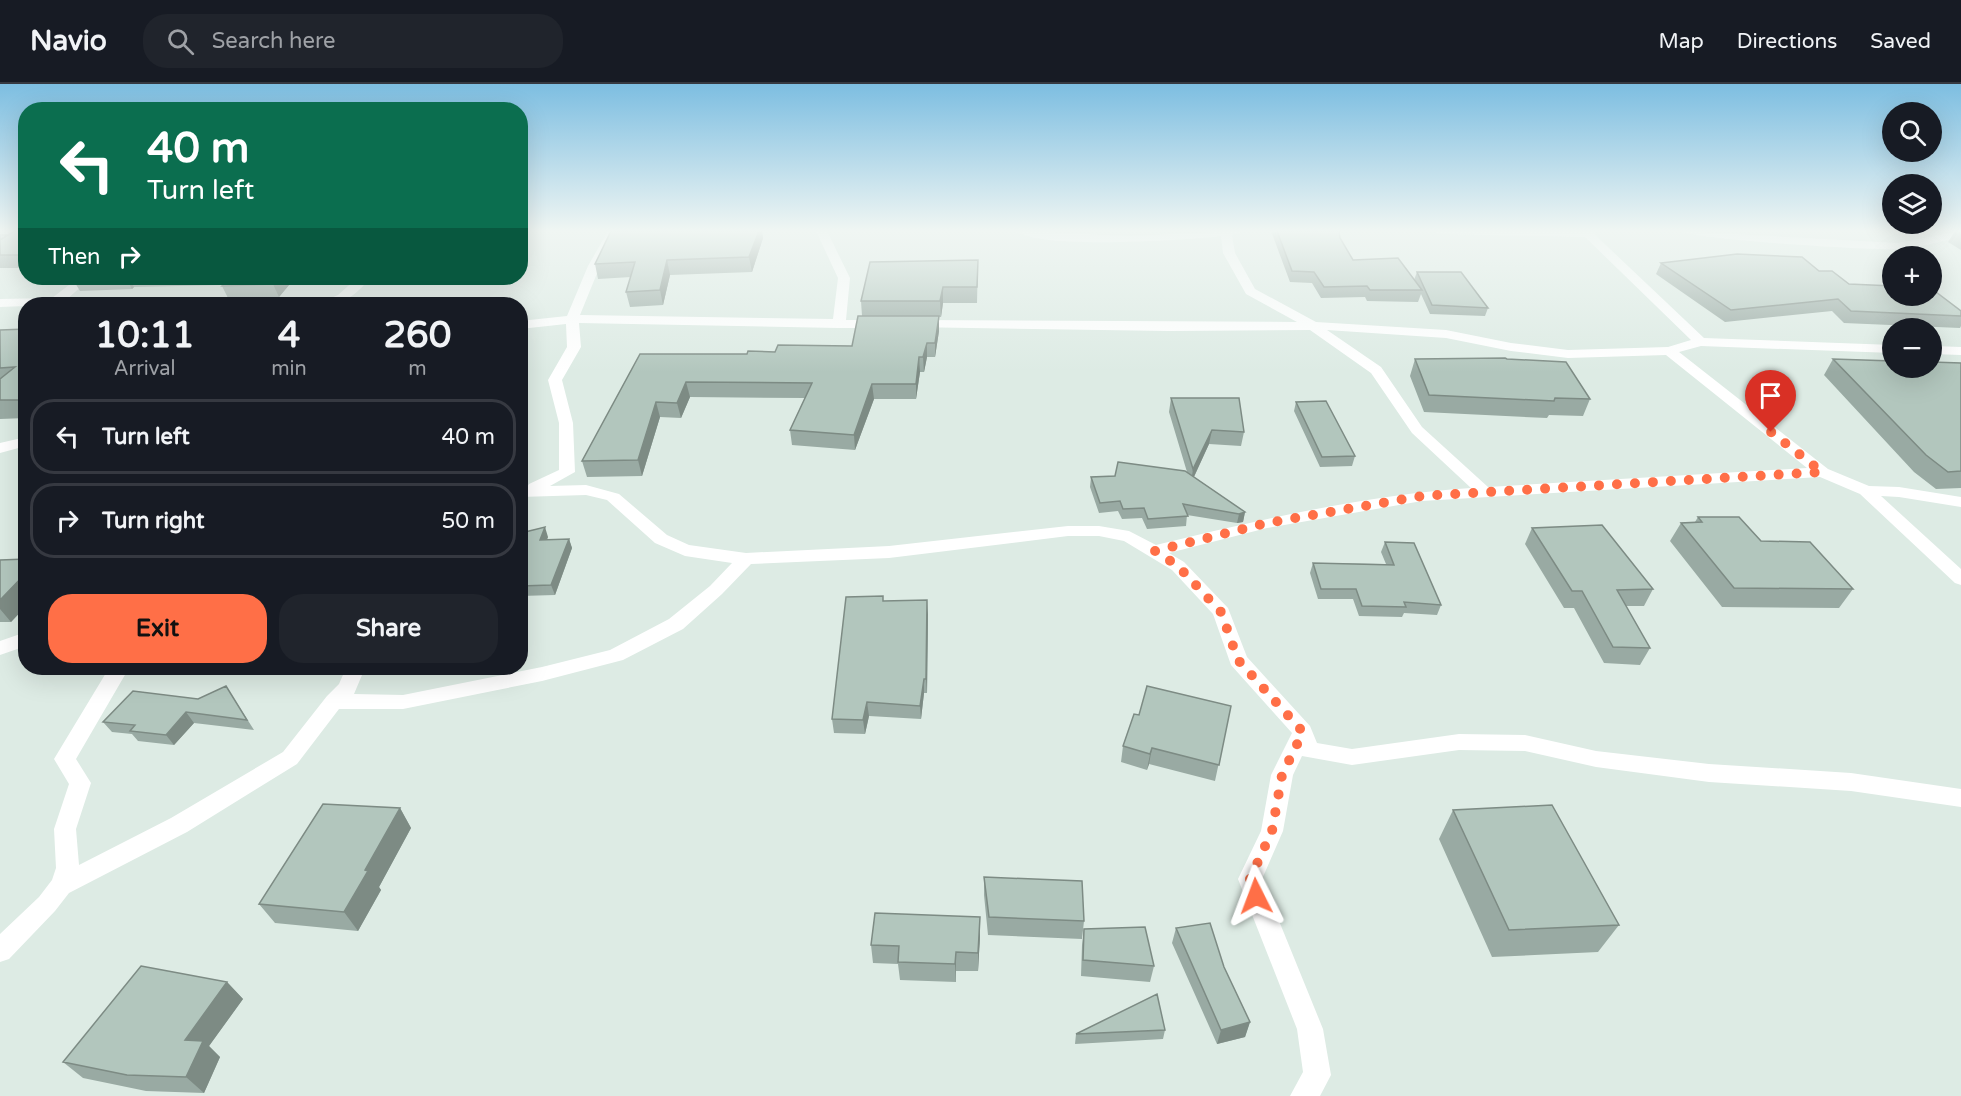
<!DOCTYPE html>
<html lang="en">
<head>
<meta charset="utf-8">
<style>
	body { margin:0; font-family:"Varela Round",sans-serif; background:#20242c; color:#f1f3f6; height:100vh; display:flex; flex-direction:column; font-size:22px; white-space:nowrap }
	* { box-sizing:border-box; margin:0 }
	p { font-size:20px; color:#9ea1a6 }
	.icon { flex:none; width:33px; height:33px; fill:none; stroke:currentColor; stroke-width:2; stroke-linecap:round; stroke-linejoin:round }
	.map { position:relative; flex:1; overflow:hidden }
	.details { position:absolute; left:18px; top:213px; width:510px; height:378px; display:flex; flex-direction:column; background:#171b24; border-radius:24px; box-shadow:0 6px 24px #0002 }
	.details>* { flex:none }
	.hud { position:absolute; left:18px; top:18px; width:510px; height:183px; border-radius:24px; box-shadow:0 6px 24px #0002; background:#0b6e4f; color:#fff; overflow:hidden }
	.fabs { position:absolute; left:1882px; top:18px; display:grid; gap:12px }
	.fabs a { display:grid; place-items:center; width:60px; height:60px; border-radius:50%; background:#171b24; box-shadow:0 6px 24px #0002; font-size:30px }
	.pin { position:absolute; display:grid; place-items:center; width:51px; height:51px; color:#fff; margin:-62px -26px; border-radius:50% 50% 50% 0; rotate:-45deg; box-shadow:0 0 6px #0007 }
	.pin .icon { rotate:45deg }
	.me { position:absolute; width:66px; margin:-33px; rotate:357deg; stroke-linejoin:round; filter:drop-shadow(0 0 4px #0008) }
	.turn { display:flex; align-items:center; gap:21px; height:126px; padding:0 30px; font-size:27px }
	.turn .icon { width:78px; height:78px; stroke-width:2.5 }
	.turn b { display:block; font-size:42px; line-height:51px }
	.then { display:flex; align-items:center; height:57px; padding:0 30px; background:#0003; gap:12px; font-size:22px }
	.eta { display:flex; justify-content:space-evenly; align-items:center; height:102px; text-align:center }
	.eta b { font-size:36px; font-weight:800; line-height:42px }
	.primary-button { display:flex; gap:12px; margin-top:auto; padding:12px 30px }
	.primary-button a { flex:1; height:69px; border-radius:24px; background:#ff6f47; color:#111; font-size:24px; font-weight:800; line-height:69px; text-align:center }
	.primary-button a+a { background:#20242c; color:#f1f3f6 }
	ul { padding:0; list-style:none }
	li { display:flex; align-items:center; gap:18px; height:75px; margin:0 12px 9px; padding:0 18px; border:3px solid #363941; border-radius:24px }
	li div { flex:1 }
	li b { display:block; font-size:22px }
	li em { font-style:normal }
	header { display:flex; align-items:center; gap:36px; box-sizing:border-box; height:84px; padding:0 30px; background:#171b24; border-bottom:2px solid #363941 }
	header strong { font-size:28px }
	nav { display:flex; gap:33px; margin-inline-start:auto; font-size:21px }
	.search { width:420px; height:54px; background:#20242c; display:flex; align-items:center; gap:15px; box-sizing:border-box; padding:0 21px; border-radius:24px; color:#9ea1a6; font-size:22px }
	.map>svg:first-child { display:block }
</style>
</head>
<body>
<header>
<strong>Navio</strong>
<div class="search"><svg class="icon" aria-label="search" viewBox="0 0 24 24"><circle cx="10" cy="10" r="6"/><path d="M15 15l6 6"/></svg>Search here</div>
<nav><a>Map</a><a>Directions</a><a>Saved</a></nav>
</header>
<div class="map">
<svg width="1961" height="1012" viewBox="0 0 1961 1012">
	<rect width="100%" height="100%" fill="#ddebe4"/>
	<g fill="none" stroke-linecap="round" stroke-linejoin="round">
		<!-- street -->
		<path fill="#fff" fill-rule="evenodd" d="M608,147h11l-19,35 -20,49 253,4 5,-41 -22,-47h11l23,47 -4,42h35l7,4 -7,4h-42l-260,-5 2,24 -19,33 11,43 2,49 -25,14 36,-1 33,9 48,41 22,10 57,8 143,-7 179,-20h31l30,5 27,14c104,-25 208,-50 315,-57l-59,-55 -41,-60 -61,-43 -141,1 -259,-4 -2,-3 2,-3 5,-1 382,2 -51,-28 -23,-41 -2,-17c-32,4 -185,14 -203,-5l111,5 112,-5 -1,2 -8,2 3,18 20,36 61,33 130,8 65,13 57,7 100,-3 23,-7 -106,-103 -146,-3 -6,-3h158l113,107 189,7v8l-192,-7 -22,6 149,117 41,17 30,1 62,10v10l-62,-10 -18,-1 80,73v16l-6,-2 -95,-89 -40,-17 -398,24 -155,27 -98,25 15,9 44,46 19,49 63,69 7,17 35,6 107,-15 66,1 71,16 113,13 142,9 110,16v18l-110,-16 -142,-9 -113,-15 -71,-16 -66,-1 -107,15 -50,-9 -9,19 -10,56 -21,48 61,150 8,46 -11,21h-30l13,-24 -6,-43 -59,-150 23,-48 10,-56 21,-42 -61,-68 -18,-51 -41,-44 -48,-29 -25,-5h-31l-179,22 -138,6 -29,30 -39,35 -60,31 -81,21 -139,28h-64l-42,55 -110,68 -118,61 -14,18 -46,48 -9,3v-28l39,-37 13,-17 4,-12 -2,-39 15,-45 -15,-25 55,-91h20l-53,91 15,24 -15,46 3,36 92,-47 112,-66 44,-56 12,-12 7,-16h19l-11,26 49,1 139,-28 68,-17 59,-31 41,-33 22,-23 -47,-7 -30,-13 -48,-43 -21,-5 -66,2v-10h7l2,-3 30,-14v-47l-11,-43 19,-33 -1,-23 -46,5v-8l47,-5 21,-50zM1327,246l119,8 65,13 57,7 98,-3 141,113 -319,19 -66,-60 -41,-60z
			M1680,147l218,12 63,-12v6c-20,4 -42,11 -63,12 -23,2 -208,-10 -218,-18z
			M78,194h13l-25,22 8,1 2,3 -76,3v-8l52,-1z
			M357,194h13c-14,17 -25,26 -48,26l2,-3 14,-6z
			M1932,262l29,1v8l-29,-1z
			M26,353v9l-26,7v-10z
			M26,548v14l-26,9v-14z"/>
	</g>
	<!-- wall -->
	<path fill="#99aaa3" d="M26,147v37h-26v-33h8z
		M611,147h151l1,7 -11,34 -82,3 -7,30 -33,2 -4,-15 5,-15 -33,2 -3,-15z
		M1271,147h68l1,7 13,22 61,20 3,-8 71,36 -3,8 -55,-2 -9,-20 -3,8 -51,-1 -2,-4 -44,1 -9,-15 -22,-1z
		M1955,147h6v19l-13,-8z
		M978,176l-1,43h-34l-2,14h-2v14l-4,26h-8l-3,15h-4l-4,27h-42l-19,51 -63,-5 -2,-15 15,-32 -115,-1 -9,21 -21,-1 -18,59 -55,1 -5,-16 58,-107h107l105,-8 10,-30 -1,-15z
		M1661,179l158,8 30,13 112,27v15l-1,2 -116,-5 -12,-12 -107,11 -69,-48z
		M72,194h228l-1,1h-5l-15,18 -51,1 -6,-12v-1l-88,2 -2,2 -52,2z
		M26,245v89l-26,1v-89z
		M1415,275h92l83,40 -7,17 -34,-1 -2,3 -123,-6 -14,-36z
		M1833,275l128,4v125l-25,1 -22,-17 -90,-97z
		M1171,314l73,34 -3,14 -32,-2 -15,33 51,35 -2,10 -6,1 -50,-8 -1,11 -39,3 -5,-11 -20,1 -4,-8 -19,2 -9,-26 1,-10 96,-5 -18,-60z
		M1296,318l59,54 -3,10 -32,1 -26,-56z
		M1698,433l63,24 92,48 -14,19 -117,-1 -52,-66 11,-18 14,-1z
		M520,444l3,4 25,5 -1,2h22l3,9 -17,47 -35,1z
		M1532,444l121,61 -9,17h-18l24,42 -10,17 -36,-2 -30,-55h-10l-39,-64z
		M1385,458l56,63 -4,10 -33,-2 -2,4 -43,-1 -6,-17h-35l-8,-26 3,-10 73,1 -5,-12z
		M26,475v47l-15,16h-11v-62z
		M884,517l44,13 -1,79h-3l-3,26 -52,-3 -4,18 -31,-1 -2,-14z
		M226,602l28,44 -60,-7 -20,22 -36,-4 -6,-7 -20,-2 -9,-10 95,-23z
		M1231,622l-16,75 -66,-17 -2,6 -26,-8 2,-16 16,-31z
		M400,724l11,20 -32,59 2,3 -23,41 -83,-8 -16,-19z
		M1453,726l166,115 -21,27 -106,5 -53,-118z
		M984,793l100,44 -2,18 -94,-4 -4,-40z
		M1176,844l48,39 26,55 -5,15 -28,7 -45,-101z
		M1084,845l70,37 -4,16 -69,-6 1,-31z
		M980,852l-2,35h-22v11l-56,-2 -2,-16 -25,-1 -2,-18z
		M227,898l16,17 -34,47 11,11 -16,36 -58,-2 -63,-13 -20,-16z
		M1165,946l-2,9 -88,5 1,-10z"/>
	<!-- shaded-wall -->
	<path fill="#7d8b84" d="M759,147h3l1,7 -11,34 -3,-15z
		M667,176l3,15 -7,30 -3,-15z
		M126,194h3l5,9 -2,2z
		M279,194h15v1l-15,18 -6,-13z
		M943,203v16l-2,14 -1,-16z
		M939,232v15l-4,26v-14z
		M927,259v14l-3,15 -1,-15z
		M919,273l1,15 -4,27v-15z
		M686,298l4,15 -9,21 -4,-15z
		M872,300l2,15 -19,51 -1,-15z
		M656,318l4,15 -18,59 -4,-16z
		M1212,346l-3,14 -18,39 2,-14z
		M1245,428l-2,10 -6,1 2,-9z
		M545,443l3,10 -5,13 -3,-10z
		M569,455l3,9 -17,47 -4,-10z
		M26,489v33l-15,16 -11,-13v-9z
		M927,516l1,14 -1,79 -1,-14z
		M924,595v14l-3,26 -1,-13z
		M867,618l2,14 -4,18 -2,-14z
		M186,628l8,11 -20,22 -8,-10z
		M1152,664l-3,16 -2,6 3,-16z
		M400,724l11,20 -32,59 2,3 -23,41 -14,-19 21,-42z
		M980,833v19l-2,35v-18z
		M956,868v30l-1,-18z
		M227,898l16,17 -34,47 11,11 -16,36 -18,-16 -1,-37z
		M1250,938l-5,15 -28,7 4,-14z"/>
	<!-- building -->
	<path fill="#b2c6bd" stroke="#7d8b84" stroke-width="1.5" d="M14,147h12v24h-26v-15z
		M611,147h148l-10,26 -82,3 -7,30 -34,2 9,-30 -40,2z
		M1277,147h62l1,7 13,22 45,-2 24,32h-52l-3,-4 -43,1 -10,-15 -22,-1z
		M0,151h8l-8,5z
		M1737,170l65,3 17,14h13l17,13 44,2v10h39v-7l29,22v5l-110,-5 -13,-12 -107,11 -70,-47z
		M978,176l-1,27h-34l-3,14h-79l9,-39z
		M1417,188h44l27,36 -56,-3z
		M230,194h49l-6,6 -51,2z
		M858,232h81l-4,27h-8l-4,14h-4l-3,27h-44l-18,51 -64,-5 22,-47 -126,-1 -9,21 -21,-1 -18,58 -56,1 58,-107h107l1,-3 27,1 3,-7 74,1z
		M26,245v71h-26v-21l15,-12 -15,1v-38z
		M1505,274l2,1 59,3 24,37 -35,-1 -1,3 -125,-6 -14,-36z
		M1833,275l60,2v7h39v-6l29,1v108l-13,1 -22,-17z
		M1171,314h68l5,34 -32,-2 -19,39z
		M1326,317l29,55 -33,1 -26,-55z
		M1118,378l67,9 60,41 -6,2 -56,-10 5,12 -40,3 -4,-11 -21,1 -3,-8 -20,2 -9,-26 24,-1z
		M1698,433h41l22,24 49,1 43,47 -119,-1 -53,-65 21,-1z
		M1602,441l51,64 -36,1 33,58 -37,-1 -31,-56h-10l-40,-63z
		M545,443l-5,13 29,-1 -18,46 -31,1v-58l3,2 -2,3z
		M1385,458l29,1 27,62 -37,-3 2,5 -44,-1 -6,-17h-35l-8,-26 81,2z
		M26,475v14l-26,27v-40z
		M883,512v5l44,-1 -1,79h-2l-4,27 -53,-4 -4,18 -31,-1 14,-122z
		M226,602l21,34 -61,-8 -20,23 -36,-4 5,-6 -32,-3 30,-31 65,8z
		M1147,602l84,20 -12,59 -67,-17 -2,6 -27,-8 11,-32 5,1z
		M323,720l77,4 -35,62 3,1 -24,41 -85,-8z
		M1552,721l67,120 -110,5 -56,-120z
		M984,793l98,4 2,40 -95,-4z
		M875,829l105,4 -2,36 -22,-1 -1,12 -57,-2 1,-16 -28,-1z
		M1210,839l14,44 26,55 -29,8 -45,-102z
		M1145,843l9,39 -71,-6 1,-31z
		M141,882l86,16 -42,58 18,1 -17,36 -59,-2 -64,-13z
		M1157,910l8,36 -89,4z"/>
	<!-- sky -->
	<linearGradient id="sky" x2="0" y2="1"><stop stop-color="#7dbee1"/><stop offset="0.51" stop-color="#f0f6f3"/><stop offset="1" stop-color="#f0f6f3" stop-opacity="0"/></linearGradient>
	<rect width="1961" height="288" fill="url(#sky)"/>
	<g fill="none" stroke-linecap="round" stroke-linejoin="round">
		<!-- route -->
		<path stroke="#ff6f47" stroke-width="10" stroke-dasharray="0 18" d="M1256,812l-6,-17 22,-48 10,-56 21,-43 -65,-72 -17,-48 -43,-46 -23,-15 112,-28 155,-27 400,-24 -51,-40"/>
	</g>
</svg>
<div class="fabs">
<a><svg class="icon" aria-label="search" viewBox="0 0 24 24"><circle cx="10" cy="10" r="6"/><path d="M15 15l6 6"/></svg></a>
<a><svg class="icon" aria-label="layers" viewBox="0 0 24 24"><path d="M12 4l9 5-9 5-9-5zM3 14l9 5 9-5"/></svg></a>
<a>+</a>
<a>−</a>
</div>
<div class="pin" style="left:1771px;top:348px;background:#d93025"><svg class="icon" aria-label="arrive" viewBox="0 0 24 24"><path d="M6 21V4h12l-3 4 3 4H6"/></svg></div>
<svg class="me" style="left:1256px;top:812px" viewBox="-20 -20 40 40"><path d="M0-17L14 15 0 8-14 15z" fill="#ff6f47" stroke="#fff" stroke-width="4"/></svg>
<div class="hud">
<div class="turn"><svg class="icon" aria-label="left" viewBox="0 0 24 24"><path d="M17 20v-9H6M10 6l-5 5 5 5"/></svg><div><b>40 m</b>Turn left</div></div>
<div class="then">Then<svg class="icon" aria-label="right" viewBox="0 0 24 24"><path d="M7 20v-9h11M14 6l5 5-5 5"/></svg></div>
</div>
<section class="details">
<div class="eta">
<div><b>10:11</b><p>Arrival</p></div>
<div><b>4</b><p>min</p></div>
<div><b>260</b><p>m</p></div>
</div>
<ul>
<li><svg class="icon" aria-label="left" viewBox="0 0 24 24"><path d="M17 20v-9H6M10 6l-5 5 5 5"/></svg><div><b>Turn left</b></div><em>40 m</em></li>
<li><svg class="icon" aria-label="right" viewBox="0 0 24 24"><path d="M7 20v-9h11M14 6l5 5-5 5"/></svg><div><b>Turn right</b></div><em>50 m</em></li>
</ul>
<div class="primary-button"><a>Exit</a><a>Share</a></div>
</section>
</div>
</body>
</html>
